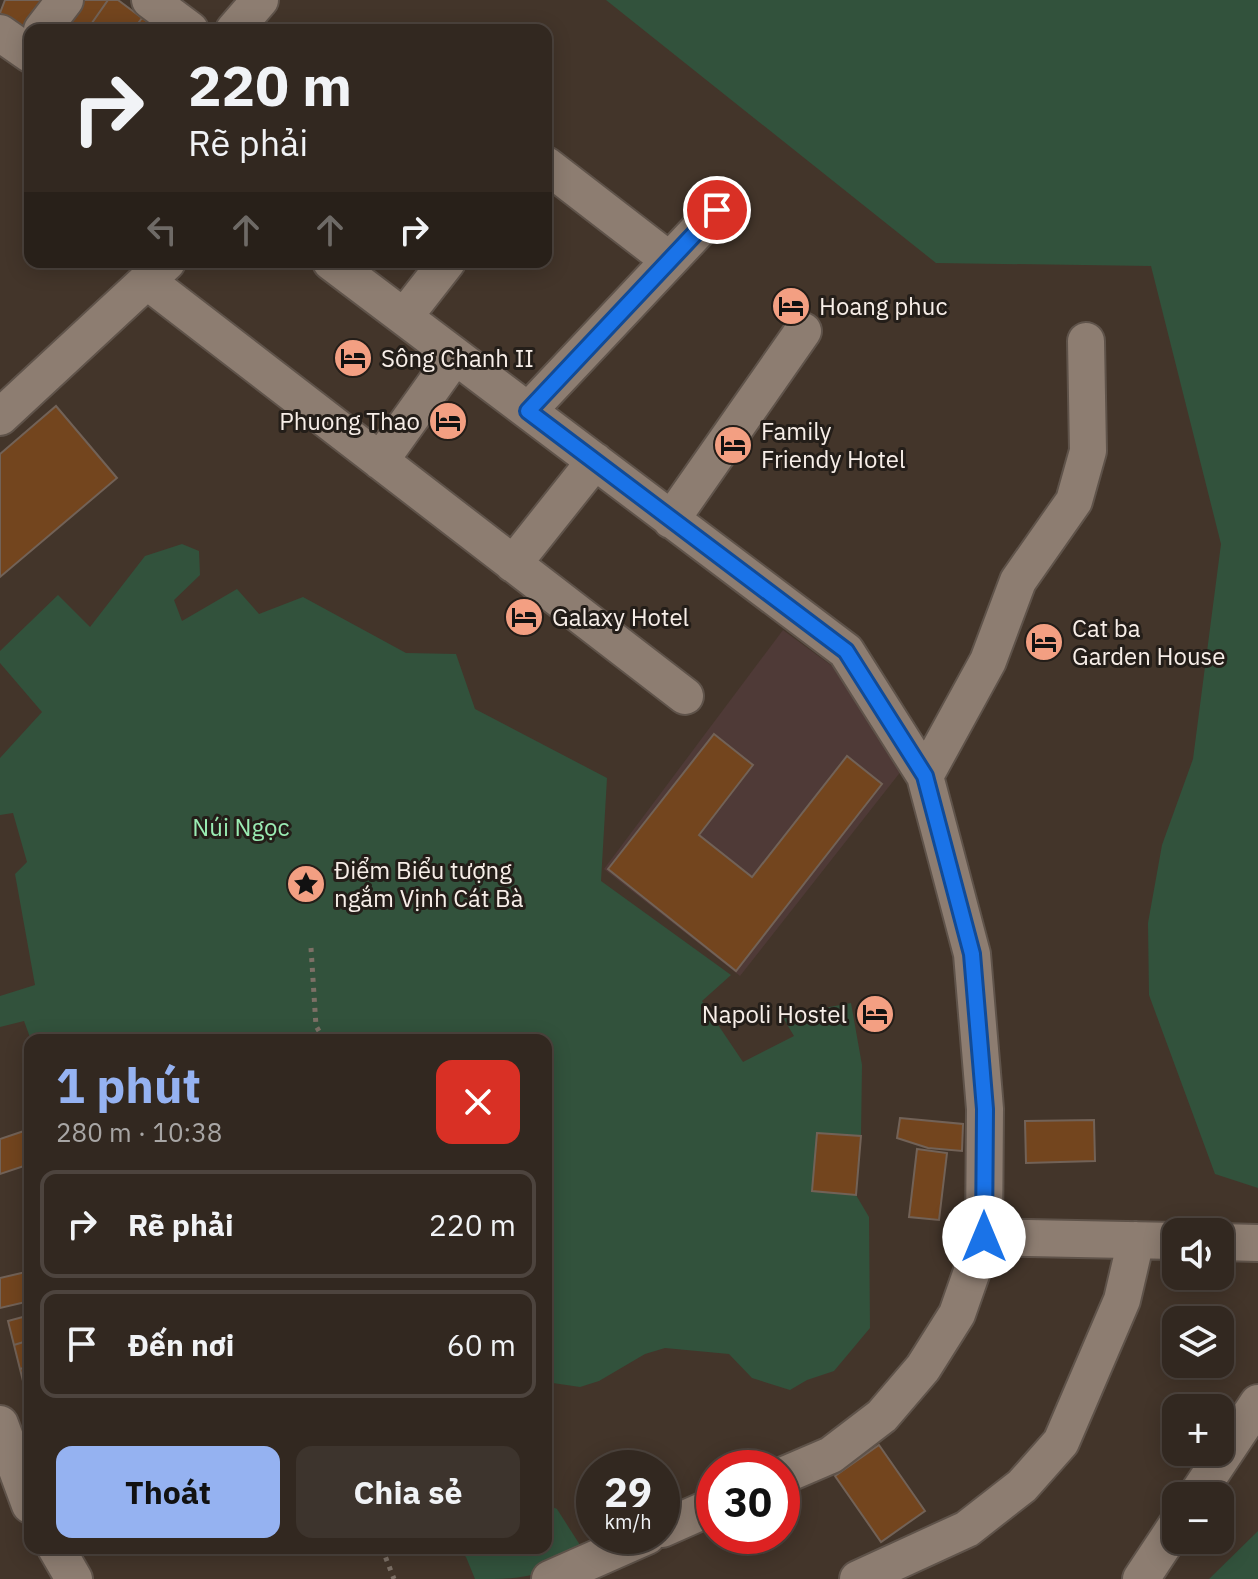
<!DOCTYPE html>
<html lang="vi">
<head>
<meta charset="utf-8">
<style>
	body { margin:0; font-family:"IBM Plex Sans",sans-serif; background:#3d342d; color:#f1f3f6; height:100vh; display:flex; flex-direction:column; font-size:30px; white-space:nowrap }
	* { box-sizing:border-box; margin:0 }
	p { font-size:26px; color:#a8a6a5 }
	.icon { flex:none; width:44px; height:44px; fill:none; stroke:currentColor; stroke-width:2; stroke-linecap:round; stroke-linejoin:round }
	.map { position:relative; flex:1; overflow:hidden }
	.panel { position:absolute; left:24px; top:1034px; width:528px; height:520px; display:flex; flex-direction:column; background:#322820; border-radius:16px; box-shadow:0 4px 20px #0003,0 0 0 2px #4d443e }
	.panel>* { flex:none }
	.top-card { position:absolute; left:24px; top:24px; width:528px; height:244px; border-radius:16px; box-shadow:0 4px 20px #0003,0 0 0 2px #4d443e; background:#322820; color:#f1f3f6; overflow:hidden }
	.tools { position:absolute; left:1162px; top:1218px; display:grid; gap:16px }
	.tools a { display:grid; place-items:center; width:72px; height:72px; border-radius:16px; background:#322820; box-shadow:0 4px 20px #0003,0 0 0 2px #4d443e; font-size:40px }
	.speed { position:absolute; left:576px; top:1450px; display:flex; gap:16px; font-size:40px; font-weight:700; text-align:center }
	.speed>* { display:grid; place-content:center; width:104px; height:104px; border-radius:50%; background:#322820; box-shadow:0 4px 20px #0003,0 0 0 2px #4d443e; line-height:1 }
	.speed small { font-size:20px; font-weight:400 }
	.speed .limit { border:12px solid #d22; background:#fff; color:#111 }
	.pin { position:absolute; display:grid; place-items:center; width:68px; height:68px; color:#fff; margin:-34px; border:4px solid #fff; border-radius:50%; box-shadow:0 2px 8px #0007 }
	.me { position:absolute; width:88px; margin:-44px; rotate:0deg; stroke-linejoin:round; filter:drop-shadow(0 0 6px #0008) }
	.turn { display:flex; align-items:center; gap:28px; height:168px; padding:0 32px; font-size:36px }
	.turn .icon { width:104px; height:104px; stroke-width:2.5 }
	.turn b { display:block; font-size:56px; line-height:68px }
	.lanes { display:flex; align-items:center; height:76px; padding:0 32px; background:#0003; justify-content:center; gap:40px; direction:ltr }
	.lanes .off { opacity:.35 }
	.round { display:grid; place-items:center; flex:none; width:84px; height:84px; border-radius:16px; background:#3d342d }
	.summary { display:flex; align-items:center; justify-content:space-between; height:136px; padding:0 32px }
	h1 { font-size:48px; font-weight:700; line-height:60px; color:#95b2f1 }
	.button { display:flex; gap:16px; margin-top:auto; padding:16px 32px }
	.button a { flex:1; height:92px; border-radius:16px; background:#95b2f1; color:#111; font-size:32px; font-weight:700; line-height:92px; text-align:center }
	.button a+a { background:#3d342d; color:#f1f3f6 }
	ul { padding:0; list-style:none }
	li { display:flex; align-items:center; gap:24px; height:108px; margin:0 16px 12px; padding:0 16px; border:4px solid #4d443e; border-radius:16px }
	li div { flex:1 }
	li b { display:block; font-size:30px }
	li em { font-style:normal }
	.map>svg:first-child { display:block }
</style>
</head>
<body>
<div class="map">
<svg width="1258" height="1579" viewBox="0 0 1258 1579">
	<rect width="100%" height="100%" fill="#43352a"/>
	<!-- education -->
	<path fill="#4f3a37" d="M783,630l49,36 70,104 -162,206 -136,-107z"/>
	<!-- green -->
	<path fill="#32523c" d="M606,0h652v1188l-43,-14 -66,-179 -1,-72 14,-78 31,-86 28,-215 -70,-278 -215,-3z
		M182,544l17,7 1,24 -26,25 8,21 55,-32 22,25 44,-17 103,56 50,1 19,55 132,69 -6,103 130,94 -29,26 41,61 51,-26 -12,-20 69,-13 11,62 -1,71 -44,-3 -5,58 44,4 13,22 1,111 -36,43 -27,9 -17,10 -38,-12 -23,-24 -64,-6 -20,6 -46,27 -19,6 -34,-5v-342h-515l-7,-19 -24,6v-31l35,-11 -20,-111 12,-12 -14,-49 -13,2v-57l42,-46 -42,-49v-12l58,-56 32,32 55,-71z
		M546,1504l11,5 23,36c-37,34 -56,34 -105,34l-9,-22 -9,-9h89z
		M1258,1531v48h-49z"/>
	<!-- building -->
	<path fill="#73451e" stroke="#726257" stroke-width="2" d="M5,0h49l-24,34 -30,-21z
		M76,0h32l-21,30h-32z
		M108,0h10l24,18 -9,12h-46z
		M142,18l18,12h-27z
		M56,406l61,72 -117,99v-123z
		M714,734l39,31 -54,70 53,42 95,-121 35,28 -146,187 -128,-102z
		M900,1118l63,6 -1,27 -34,-3 -31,-10z
		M1094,1120l1,41 -69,2 -1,-42z
		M30,1129v35l-30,10v-35z
		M817,1133l44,3 -5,59 -44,-4z
		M917,1149l30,4 -8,67 -30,-3z
		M30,1271v30l-30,7v-30z
		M30,1315v25l-16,5 -6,-24z
		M30,1340v26l-10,3 -6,-24z
		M30,1366v25l-4,2 -6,-24z
		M879,1445l46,66 -44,31 -46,-66z"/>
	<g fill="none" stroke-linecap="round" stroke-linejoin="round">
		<defs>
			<path id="minor" d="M150,0l40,30
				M42,30l23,-30
				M234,30l26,-30
				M0,33l30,21
				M546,165l123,95
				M331,262l515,389 79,125 47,178 13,155 -1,128 -27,77 -34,54 -41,48 -51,39 -49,21
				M147,281l538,415
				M404,317l43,-55
				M528,411l189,-201
				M0,417l167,-155
				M380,461l75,-105
				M671,520l132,-189
				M513,564l82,-103
				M925,776l63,-115 30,-80 56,-80 14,-50 -2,-110
				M984,1237l192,4
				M1220,1242l38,1
				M0,1424l30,81
				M1196,1496l62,-93
				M662,1529l52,-23
				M56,1548l18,31
				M550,1579l97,-43
				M858,1579l109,-50 55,-43 39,-44 61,-142 14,-60
				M1141,1579l35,-53"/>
		</defs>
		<!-- minor casing -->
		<use href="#minor" stroke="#5f534a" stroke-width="40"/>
		<!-- path -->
		<path stroke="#7c7066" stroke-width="5" stroke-dasharray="4 6" stroke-linecap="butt" d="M311,948l5,78 8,14
			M382,1548l12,31"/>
		<!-- minor -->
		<use href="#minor" stroke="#8d7d71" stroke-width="36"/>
	</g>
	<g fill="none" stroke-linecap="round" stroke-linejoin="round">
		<defs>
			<path id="route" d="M717,210l-189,201 318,240 79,125 47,178 13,155 -1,128"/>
		</defs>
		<!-- route casing -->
		<use href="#route" stroke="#114b97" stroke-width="20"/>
		<!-- route -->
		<use href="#route" stroke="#1a73e8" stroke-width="14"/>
	</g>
	<!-- icons -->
	<defs>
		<symbol id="hotel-disc" viewBox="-11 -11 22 22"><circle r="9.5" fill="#f39f82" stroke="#241e19"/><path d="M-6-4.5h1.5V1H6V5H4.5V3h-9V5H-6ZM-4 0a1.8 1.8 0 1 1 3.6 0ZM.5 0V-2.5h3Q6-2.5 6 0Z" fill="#111"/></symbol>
		<symbol id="sight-disc" viewBox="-11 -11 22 22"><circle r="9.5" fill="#f39f82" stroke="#241e19"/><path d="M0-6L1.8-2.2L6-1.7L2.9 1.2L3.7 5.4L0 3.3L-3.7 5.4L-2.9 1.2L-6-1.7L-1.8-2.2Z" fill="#111"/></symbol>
	</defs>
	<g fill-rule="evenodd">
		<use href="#hotel-disc" x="769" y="284" width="44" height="44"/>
		<use href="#hotel-disc" x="331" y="336" width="44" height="44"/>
		<use href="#hotel-disc" x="426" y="399" width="44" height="44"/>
		<use href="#hotel-disc" x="711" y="423" width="44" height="44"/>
		<use href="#hotel-disc" x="502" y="595" width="44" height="44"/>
		<use href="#hotel-disc" x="1022" y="620" width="44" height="44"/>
		<use href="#sight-disc" x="284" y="862" width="44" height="44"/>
		<use href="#hotel-disc" x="853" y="992" width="44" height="44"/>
	</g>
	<g text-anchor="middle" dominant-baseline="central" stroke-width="6" stroke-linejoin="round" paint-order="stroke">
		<!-- poi labels -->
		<g font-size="24" fill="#f7eee8" stroke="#241e19" text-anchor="start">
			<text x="819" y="306">Hoang phuc</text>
			<text x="381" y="358">Sông Chanh II</text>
			<text x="420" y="421" text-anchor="end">Phuong Thao</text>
			<text x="761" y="431">Family<tspan x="761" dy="28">Friendy Hotel</tspan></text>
			<text x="552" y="617">Galaxy Hotel</text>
			<text x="1072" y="628">Cat ba<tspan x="1072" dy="28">Garden House</tspan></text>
			<text x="334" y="870">Điểm Biểu tượng<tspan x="334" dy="28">ngắm Vịnh Cát Bà</tspan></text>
			<text x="847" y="1014" text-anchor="end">Napoli Hostel</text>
		</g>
		<!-- park labels -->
		<g font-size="24" fill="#9aecb3" stroke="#241e19">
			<text x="241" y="827">Núi Ngọc</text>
		</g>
	</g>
</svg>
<div class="tools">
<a><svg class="icon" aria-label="sound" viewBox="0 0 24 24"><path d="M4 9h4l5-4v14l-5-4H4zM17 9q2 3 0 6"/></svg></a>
<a><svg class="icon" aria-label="layers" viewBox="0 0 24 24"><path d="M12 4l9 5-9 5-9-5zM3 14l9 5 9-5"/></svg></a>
<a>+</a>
<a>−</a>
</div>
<div class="speed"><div>29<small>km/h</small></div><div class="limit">30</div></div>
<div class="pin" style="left:717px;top:210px;background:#d93025"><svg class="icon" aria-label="arrive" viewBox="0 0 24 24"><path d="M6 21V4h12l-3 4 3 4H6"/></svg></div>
<svg class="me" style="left:984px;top:1237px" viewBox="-20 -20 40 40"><circle r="19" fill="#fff"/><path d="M0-13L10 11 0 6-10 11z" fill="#1a73e8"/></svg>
<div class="top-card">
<div class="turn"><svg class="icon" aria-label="right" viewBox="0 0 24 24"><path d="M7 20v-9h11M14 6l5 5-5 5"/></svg><div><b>220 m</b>Rẽ phải</div></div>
<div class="lanes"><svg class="icon off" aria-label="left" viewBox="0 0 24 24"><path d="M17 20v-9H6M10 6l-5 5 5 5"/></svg><svg class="icon off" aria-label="ahead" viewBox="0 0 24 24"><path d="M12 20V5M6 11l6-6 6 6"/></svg><svg class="icon off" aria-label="ahead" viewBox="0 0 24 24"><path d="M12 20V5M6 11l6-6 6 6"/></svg><svg class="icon" aria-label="right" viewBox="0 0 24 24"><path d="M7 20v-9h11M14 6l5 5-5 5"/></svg></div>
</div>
<section class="panel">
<div class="summary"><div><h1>1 phút</h1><p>280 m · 10:38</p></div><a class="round" style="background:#d93025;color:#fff"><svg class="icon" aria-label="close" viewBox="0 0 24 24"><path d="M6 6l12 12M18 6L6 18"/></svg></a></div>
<ul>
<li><svg class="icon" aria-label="right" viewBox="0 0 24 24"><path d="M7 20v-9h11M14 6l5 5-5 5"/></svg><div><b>Rẽ phải</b></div><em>220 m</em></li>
<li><svg class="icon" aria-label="arrive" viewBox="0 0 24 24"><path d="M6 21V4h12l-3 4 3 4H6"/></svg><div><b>Đến nơi</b></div><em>60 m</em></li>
</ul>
<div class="button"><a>Thoát</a><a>Chia sẻ</a></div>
</section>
</div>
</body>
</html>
